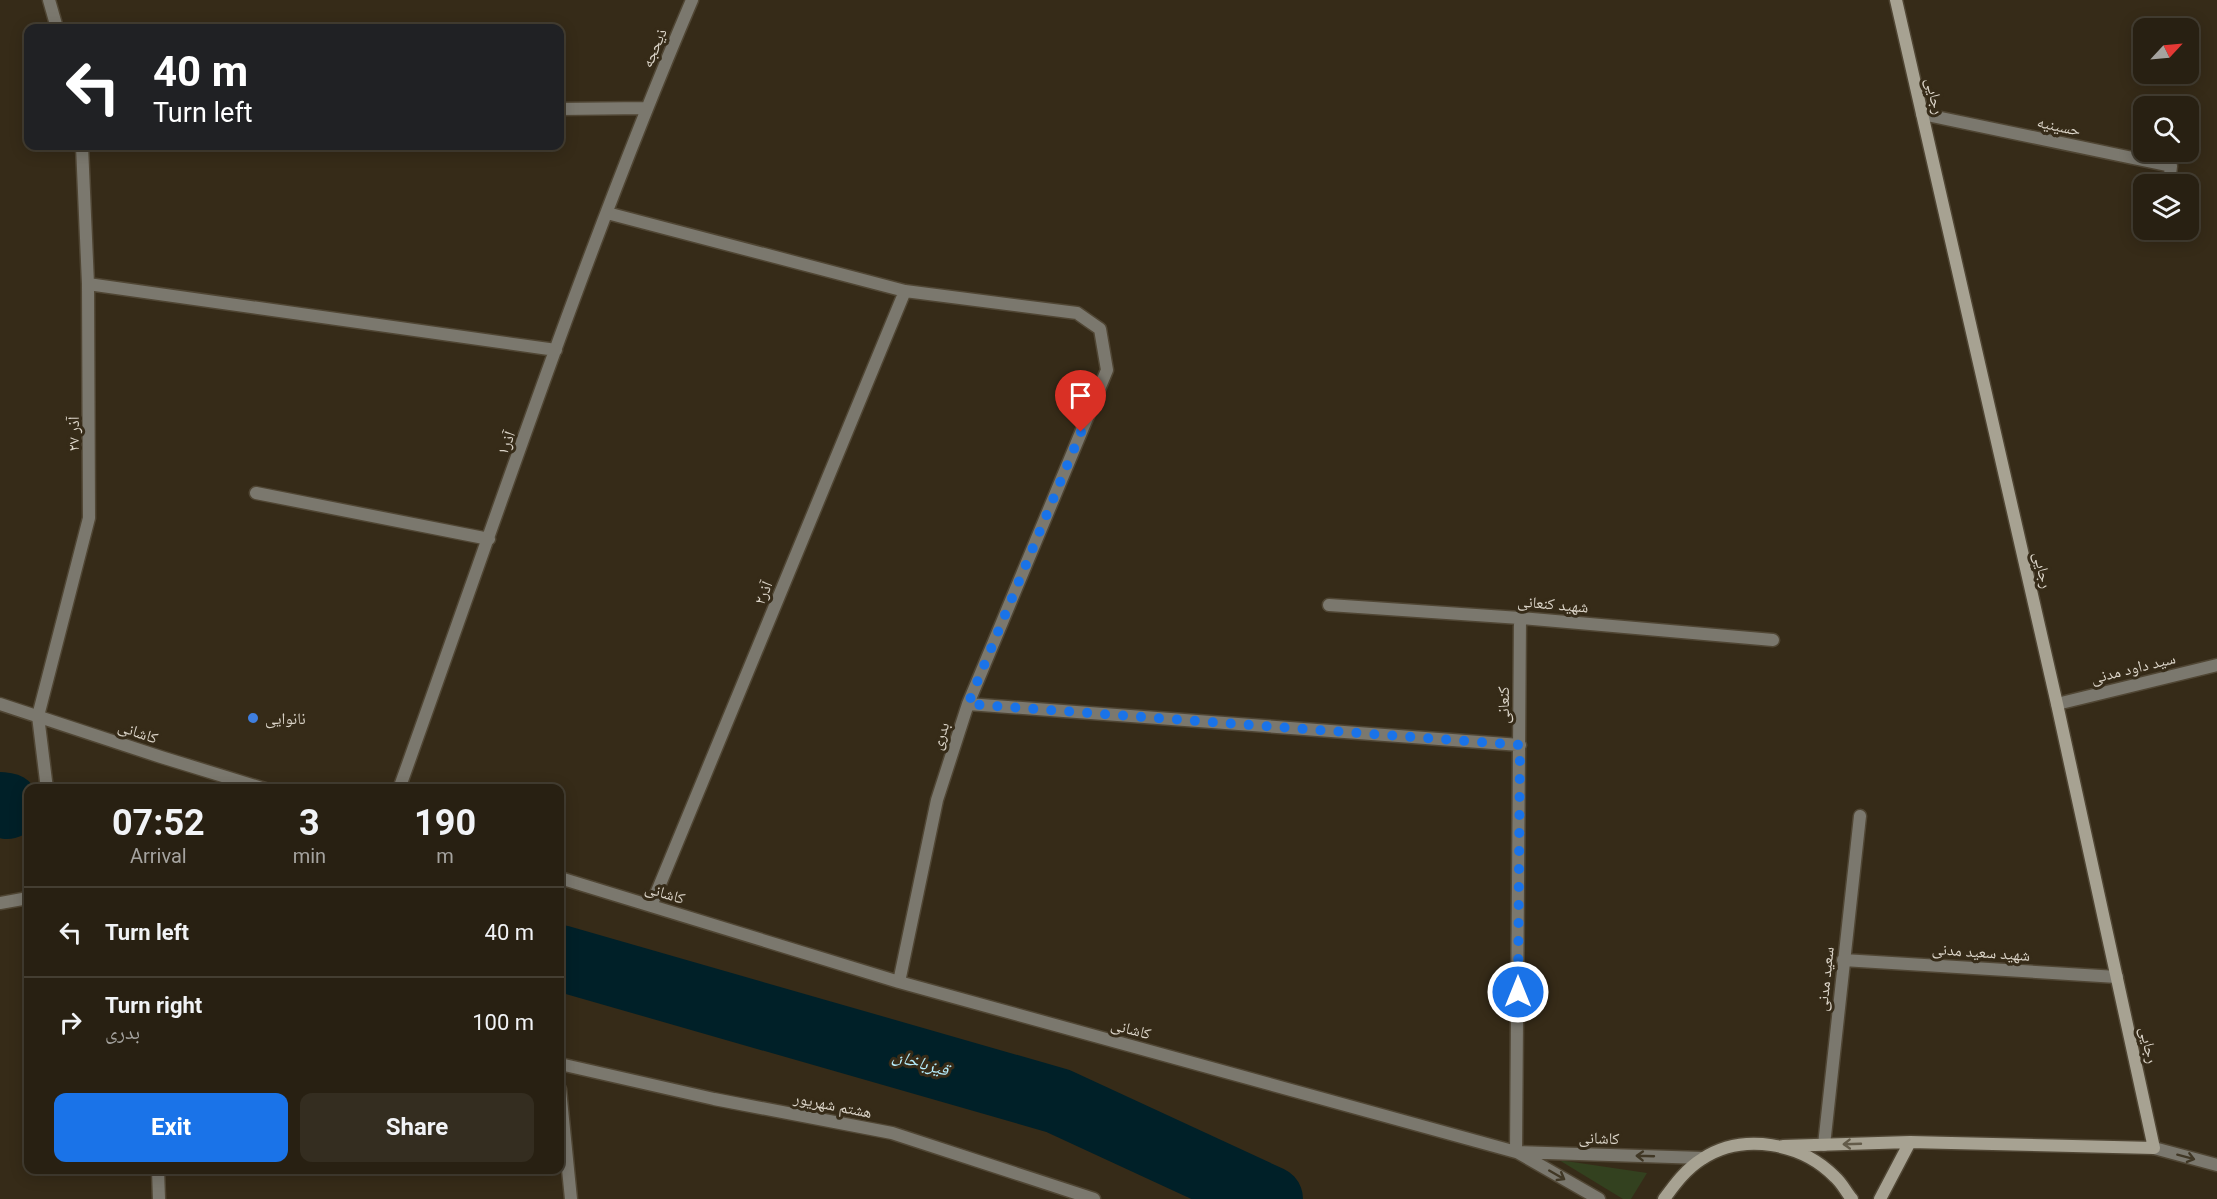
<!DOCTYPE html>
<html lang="en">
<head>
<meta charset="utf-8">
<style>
	body { margin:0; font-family:Roboto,"Noto Naskh Arabic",sans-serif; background:#342d20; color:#f1f3f6; height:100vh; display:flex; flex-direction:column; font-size:22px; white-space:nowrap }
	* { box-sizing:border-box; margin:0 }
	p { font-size:20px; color:#a5a39f }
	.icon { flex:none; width:33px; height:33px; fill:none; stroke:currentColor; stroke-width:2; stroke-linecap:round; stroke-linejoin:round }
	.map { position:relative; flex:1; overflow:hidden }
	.sheet { position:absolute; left:24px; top:784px; width:540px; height:390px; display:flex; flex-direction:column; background:#282012; border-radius:12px; box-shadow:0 3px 15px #0003,0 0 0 2px #443e32 }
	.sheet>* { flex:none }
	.hud { position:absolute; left:24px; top:24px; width:540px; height:126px; border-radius:12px; box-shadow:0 3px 15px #0003,0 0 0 2px #443e32; background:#202124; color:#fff; overflow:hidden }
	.needle { width:39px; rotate:64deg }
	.fabs { position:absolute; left:2133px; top:18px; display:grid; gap:12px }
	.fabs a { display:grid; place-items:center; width:66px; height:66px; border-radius:12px; background:#282012; box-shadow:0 3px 15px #0003,0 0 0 2px #443e32; font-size:30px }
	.pin { position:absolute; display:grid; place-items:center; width:51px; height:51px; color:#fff; margin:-62px -26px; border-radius:50% 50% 50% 0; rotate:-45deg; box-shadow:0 0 6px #0007 }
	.pin .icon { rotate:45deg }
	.me { position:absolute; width:66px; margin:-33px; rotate:0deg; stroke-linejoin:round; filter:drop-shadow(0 0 4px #0008) }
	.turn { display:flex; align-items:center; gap:21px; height:126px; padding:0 30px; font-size:27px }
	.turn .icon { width:78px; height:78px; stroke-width:2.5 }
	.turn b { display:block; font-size:42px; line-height:51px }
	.eta { display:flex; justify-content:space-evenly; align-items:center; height:102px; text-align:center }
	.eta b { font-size:36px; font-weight:700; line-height:42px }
	.primary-button { display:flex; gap:12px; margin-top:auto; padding:12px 30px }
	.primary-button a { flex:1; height:69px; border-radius:12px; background:#1a73e8; color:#fff; font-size:24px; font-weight:700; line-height:69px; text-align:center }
	.primary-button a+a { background:#342d20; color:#f1f3f6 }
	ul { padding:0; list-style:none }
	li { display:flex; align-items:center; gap:18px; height:90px; padding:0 30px; border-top:2px solid #443e32 }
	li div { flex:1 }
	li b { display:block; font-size:22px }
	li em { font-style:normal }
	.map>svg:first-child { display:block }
</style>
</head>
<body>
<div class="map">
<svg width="2217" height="1199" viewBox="0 0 2217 1199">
	<rect width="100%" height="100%" fill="#362b18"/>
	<!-- green -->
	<path fill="#33411f" d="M1559,1160l88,13 -16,26h-8z"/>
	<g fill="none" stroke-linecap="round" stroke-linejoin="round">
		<!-- river -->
		<path stroke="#002028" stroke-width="66" d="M0,805l7,1
			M560,958l498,143 212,98"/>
		<defs>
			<path id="minor" d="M49,0l8,28
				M560,109l86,-1
				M1922,114l249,52 -2,18
				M607,213l298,78 172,22 23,16 7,41 -139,334 -31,96 -38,182
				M2163,232l1,-2
				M88,284l468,66
				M256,493l233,46
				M1329,605l191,13 253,22
				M0,704l161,53 104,32
				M968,704l552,41
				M2057,704l160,-39
				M47,789l-9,-73 51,-198 -1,-234 -6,-138
				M399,789c95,-264 183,-531 293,-789
				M560,878l339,104 617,170 187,6
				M0,903l28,-5
				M651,906l254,-615
				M1843,960l274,17
				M560,1064l154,35 178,34 202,66
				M560,1089l11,110
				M1824,1145l36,-329
				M1516,1152l4,-534
				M1517,1152l82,47
				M158,1170l1,29"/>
			<path id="tertiary" d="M2154,1148l63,17"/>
			<path id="secondary" d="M1783,1146l127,-4 244,6 -97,-444 -161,-704
				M1664,1199c11,-15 22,-30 38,-40 41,-27 100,-16 133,18 7,6 11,15 17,22
				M1880,1199l30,-57"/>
		</defs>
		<!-- minor casing -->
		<use href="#minor" stroke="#504634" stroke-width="15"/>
		<!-- tertiary casing -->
		<use href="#tertiary" stroke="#504634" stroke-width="15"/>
		<!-- secondary casing -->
		<use href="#secondary" stroke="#504634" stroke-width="15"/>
		<!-- minor -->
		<use href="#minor" stroke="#7b786e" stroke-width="12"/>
		<!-- tertiary -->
		<use href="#tertiary" stroke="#7b786e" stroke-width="12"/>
		<!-- secondary -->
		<use href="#secondary" stroke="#a7a292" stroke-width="12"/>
	</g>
	<!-- one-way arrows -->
	<defs><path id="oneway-shaft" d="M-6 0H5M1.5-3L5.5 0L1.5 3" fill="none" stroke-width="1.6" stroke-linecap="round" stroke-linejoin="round" transform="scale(1.5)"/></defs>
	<use stroke="#635b49" href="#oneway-shaft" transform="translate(1852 1144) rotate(178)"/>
	<g stroke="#403725">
		<use href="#oneway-shaft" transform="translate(1645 1156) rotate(-178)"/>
		<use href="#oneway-shaft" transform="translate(2186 1157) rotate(15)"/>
		<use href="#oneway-shaft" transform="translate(1557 1175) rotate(30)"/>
	</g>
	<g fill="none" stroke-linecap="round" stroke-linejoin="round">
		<!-- route -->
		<path stroke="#1a73e8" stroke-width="10" stroke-dasharray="0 18" d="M1081,432l-113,272 552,41 -2,247"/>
	</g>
	<!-- markers -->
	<circle fill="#3f7fe0" stroke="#362b18" stroke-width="2" cx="253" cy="718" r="6"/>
	<g text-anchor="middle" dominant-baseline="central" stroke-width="6" stroke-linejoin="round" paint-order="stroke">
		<!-- street labels -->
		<g font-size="16" fill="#dbd4c8" stroke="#362b18">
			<text transform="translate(654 48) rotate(-67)">ذیحجه</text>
			<text transform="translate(1935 96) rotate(77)">رجایی</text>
			<text transform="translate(2059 126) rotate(12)">حسینیه</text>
			<text transform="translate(73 434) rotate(-90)">۲۷ آذر</text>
			<text transform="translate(506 443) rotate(-70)">آذر۱</text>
			<text transform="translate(2043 570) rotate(77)">رجایی</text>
			<text transform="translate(763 593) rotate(-68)">آذر۲</text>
			<text transform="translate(1553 604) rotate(5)">شهید کنعانی</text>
			<text transform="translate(2133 668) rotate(-14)">سید داود مدنی</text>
			<text transform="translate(1503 705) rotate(-90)">کنعانی</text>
			<text transform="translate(138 732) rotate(19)">کاشانی</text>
			<text transform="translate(940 736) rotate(-72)">بدری</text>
			<text transform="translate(665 893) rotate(17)">کاشانی</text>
			<text transform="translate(1981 952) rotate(4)">شهید سعید مدنی</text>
			<text transform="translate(1825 979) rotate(-84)">سعید مدنی</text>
			<text transform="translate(1131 1029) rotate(15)">کاشانی</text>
			<text transform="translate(2149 1045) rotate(78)">رجایی</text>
			<text transform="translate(833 1105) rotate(11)">هشتم شهریور</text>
			<text transform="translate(1599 1138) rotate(2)">کاشانی</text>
		</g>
		<!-- poi labels -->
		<g font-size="16" fill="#dbd4c8" stroke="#362b18" text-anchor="start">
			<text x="265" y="718">نانوایی</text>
		</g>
		<!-- water labels -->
		<g font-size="18" font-style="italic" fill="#b5ecfb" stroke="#362b18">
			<text transform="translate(921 1062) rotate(16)">قیزباخان</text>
		</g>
	</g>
</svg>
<div class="fabs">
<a><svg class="needle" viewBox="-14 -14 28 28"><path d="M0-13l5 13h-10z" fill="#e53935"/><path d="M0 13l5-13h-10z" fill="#a5a39f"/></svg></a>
<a><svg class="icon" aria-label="search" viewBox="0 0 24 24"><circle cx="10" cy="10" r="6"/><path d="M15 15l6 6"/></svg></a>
<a><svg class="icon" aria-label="layers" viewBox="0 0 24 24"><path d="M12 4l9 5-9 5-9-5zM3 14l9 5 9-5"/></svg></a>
</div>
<div class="pin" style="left:1081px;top:432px;background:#d93025"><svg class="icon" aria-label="arrive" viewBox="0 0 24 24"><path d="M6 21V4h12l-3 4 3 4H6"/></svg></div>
<svg class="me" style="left:1518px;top:992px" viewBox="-20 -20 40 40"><circle r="17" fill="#1a73e8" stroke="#fff" stroke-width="3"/><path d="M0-11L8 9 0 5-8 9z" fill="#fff"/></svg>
<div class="hud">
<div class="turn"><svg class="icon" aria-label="left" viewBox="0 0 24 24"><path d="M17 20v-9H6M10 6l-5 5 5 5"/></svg><div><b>40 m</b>Turn left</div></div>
</div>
<section class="sheet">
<div class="eta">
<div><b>07:52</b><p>Arrival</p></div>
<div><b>3</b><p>min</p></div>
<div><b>190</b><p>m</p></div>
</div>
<ul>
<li><svg class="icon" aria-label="left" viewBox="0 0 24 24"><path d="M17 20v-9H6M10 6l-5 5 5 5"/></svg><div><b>Turn left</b></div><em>40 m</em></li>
<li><svg class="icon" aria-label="right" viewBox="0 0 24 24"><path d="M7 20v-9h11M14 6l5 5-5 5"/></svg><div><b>Turn right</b><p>بدری</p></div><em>100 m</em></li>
</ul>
<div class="primary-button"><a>Exit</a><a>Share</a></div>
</section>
</div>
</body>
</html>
